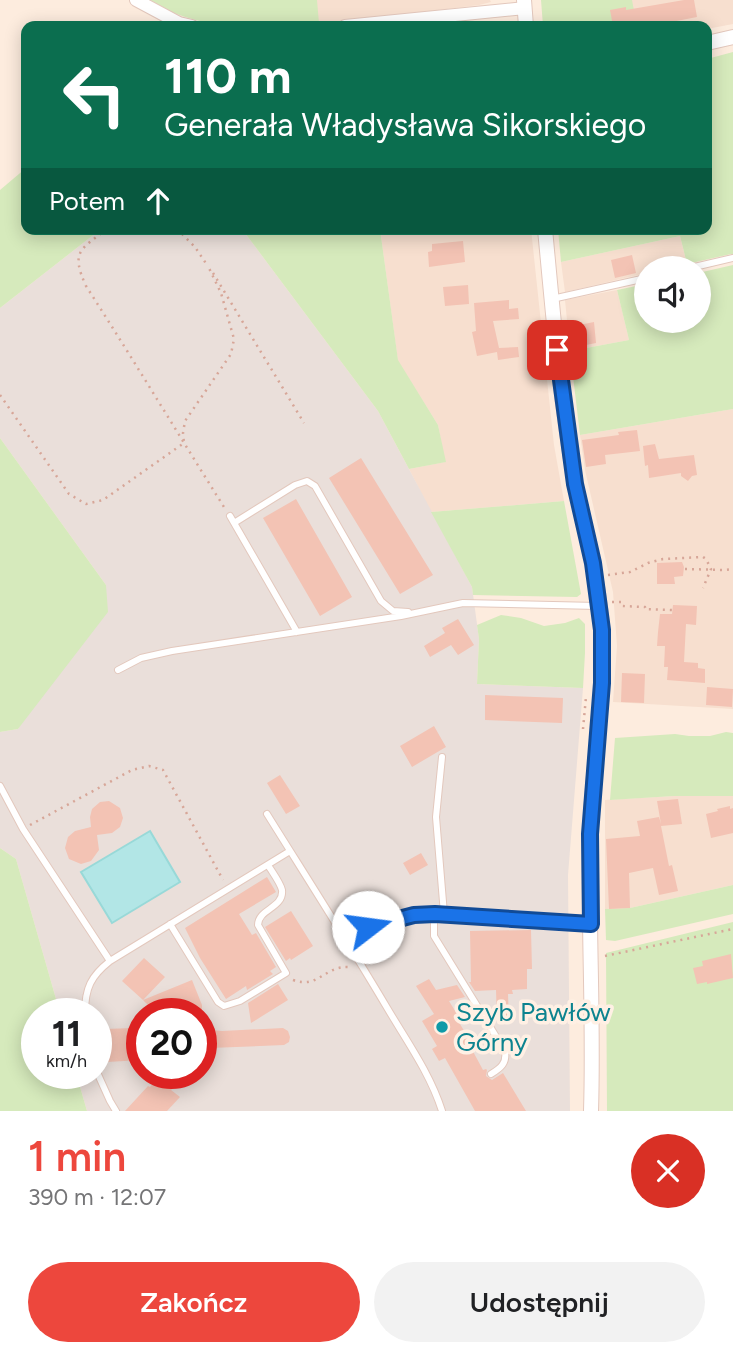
<!DOCTYPE html>
<html lang="pl">
<head>
<meta charset="utf-8">
<style>
	body { margin:0; font-family:Figtree,sans-serif; background:#f2f2f2; color:#202124; height:100vh; display:flex; flex-direction:column; font-size:26px; white-space:nowrap }
	* { box-sizing:border-box; margin:0 }
	p { font-size:23px; color:#757577 }
	.icon { flex:none; width:38px; height:38px; fill:none; stroke:currentColor; stroke-width:2; stroke-linecap:round; stroke-linejoin:round }
	.map { position:relative; height:1111px; overflow:hidden }
	.details { display:flex; flex-direction:column; background:#fff; flex:1 }
	.details>* { flex:none }
	.guide { position:absolute; left:21px; top:21px; width:691px; height:214px; border-radius:14px; box-shadow:0 4px 18px #0003; background:#0b6e4f; color:#fff; overflow:hidden }
	.controls { position:absolute; left:634px; top:256px; display:grid; gap:14px }
	.controls a { display:grid; place-items:center; width:77px; height:77px; border-radius:50%; background:#fff; box-shadow:0 4px 18px #0003; font-size:35px }
	.speed { position:absolute; left:21px; top:998px; display:flex; gap:14px; font-size:35px; font-weight:700; text-align:center }
	.speed>* { display:grid; place-content:center; width:91px; height:91px; border-radius:50%; background:#fff; box-shadow:0 4px 18px #0003; line-height:1 }
	.speed small { font-size:18px; font-weight:400 }
	.speed .limit { border:10px solid #d22; background:#fff; color:#111 }
	.pin { position:absolute; display:grid; place-items:center; width:60px; height:60px; color:#fff; margin:-30px; border-radius:14px; box-shadow:0 4px 10px #0006 }
	.me { position:absolute; width:77px; margin:-38px; rotate:75deg; stroke-linejoin:round; filter:drop-shadow(0 0 5px #0008) }
	.turn { display:flex; align-items:center; gap:24px; height:147px; padding:0 28px; font-size:32px }
	.turn .icon { width:91px; height:91px; stroke-width:2.5 }
	.turn b { display:block; font-size:49px; line-height:60px }
	.then { display:flex; align-items:center; height:66px; padding:0 28px; background:#0003; gap:14px; font-size:26px }
	.round { display:grid; place-items:center; flex:none; width:74px; height:74px; border-radius:37px; background:#f2f2f2 }
	.head { display:flex; align-items:center; justify-content:space-between; height:119px; padding:0 28px }
	h1 { font-size:42px; font-weight:600; line-height:52px; color:#ed473d }
	.cta { display:flex; gap:14px; margin-top:auto; padding:14px 28px }
	.cta a { flex:1; height:80px; border-radius:42px; background:#ed473d; color:#fff; font-size:28px; font-weight:600; line-height:80px; text-align:center }
	.cta a+a { background:#f2f2f2; color:#202124 }
	.map>svg:first-child { display:block }
</style>
</head>
<body>
<div class="map">
<svg width="733" height="1111" viewBox="0 0 733 1111">
	<rect width="100%" height="100%" fill="#fdecde"/>
	<!-- residential -->
	<path fill="#f7dfcf" d="M259,0h231l1,2 -12,3 -104,13 -93,8h-20z
		M596,0h137v24l-26,5v-3h-106z
		M380,229h151l23,216 10,56 -133,11 -22,-43 36,-7 -7,-37 -40,-64z
		M680,236l7,28 -16,4h-25v5l-81,19 -4,-30z
		M617,290l12,50 -59,11 -5,-51z
		M733,409v300l-120,-7 4,-56 -4,-54 -28,-122 -5,-35z
		M674,796h59v89l-103,23 -25,1v-109z"/>
	<!-- industrial -->
	<path fill="#eadfda" fill-rule="evenodd" d="M101,229h141l136,182 94,176 7,52 -2,45 106,4 -15,187 2,236h-483l-11,-38h20v-60h-36l-44,-154 -16,-11v-116l18,-3 88,-144 -106,-147v-130zM142,1013h59v60h-59z"/>
	<!-- green -->
	<path fill="#d6eabc" d="M150,0h167l2,23c-47,4 -100,8 -145,-10 -8,-4 -16,-9 -24,-13z
		M541,0h91l5,26h-94z
		M733,52v208l-2,-6 -44,10 -7,-28 -119,26 -3,-33h149v-170z
		M26,168v61h75l-101,79v-118z
		M242,229h138l18,131 40,65 8,37 -37,7 -31,-58z
		M733,265v144l-153,26 -10,-84 59,-11 -12,-50 29,-6v36h52v-47z
		M0,438l106,147 2,27 -90,117 -18,3z
		M564,501l17,93 -4,3 -104,-2 -1,-8 -41,-75z
		M501,615l20,3 23,8 21,-3 14,-5 6,6v29l-2,35 -106,-4 2,-45 -2,-14z
		M726,732l7,1v63h-59l-64,4 5,-62 60,-4 14,2h21z
		M0,848l16,11 44,154h-23v60h39l11,38h-87z
		M733,885v29l-118,27 -9,-1 -1,-31 25,-1z
		M733,922v189h-126l-1,-158z"/>
	<!-- water -->
	<path fill="#b2e6e6" stroke="#98d9d8" stroke-width="2" d="M150,831l30,51 -68,41 -31,-51z"/>
	<!-- building -->
	<path fill="#f3c3b4" d="M684,0h10l3,17 -46,9h-38l-3,-16 16,-3v3z
		M463,241l2,21 -36,5 -1,-15 4,-1v-7z
		M632,255l4,18 -21,5 -4,-18z
		M468,285l1,19 -24,2 -2,-19z
		M509,300v9l9,-1 1,11 -26,2 6,27 19,-1 1,10 -21,3 -1,-8 -20,4 -5,-24 4,-1 -2,-28z
		M594,322l2,21 -25,5 -2,-21z
		M637,430l3,21 -35,4 1,9 -20,3 -4,-27 37,-5 -1,-3z
		M655,444l4,15 35,-4 3,20 -5,1 -4,5 -7,-5v-3l-32,5 -1,-13 -3,1 -2,-20z
		M361,458l72,117 -33,19 -71,-116z
		M296,499l56,98 -32,19 -57,-98z
		M682,562l2,5 -1,9 -9,1 1,7h-18v-21z
		M673,605l24,1 -1,19 -10,-1 -2,38 14,1v5l7,1v14l-38,-3 1,-13h-4l1,-21h-8l1,-14 2,-18h12z
		M458,619l16,26 -16,10 -7,-10 -21,12 -6,-11 21,-13 -3,-5z
		M622,673l23,1 -1,29 -23,-1z
		M707,687l26,2 -1,18 -26,-2z
		M485,695l78,3 -1,25 -77,-3z
		M434,726l12,21 -34,20 -12,-21z
		M280,775l20,31 -14,8 -19,-31z
		M678,799l4,25 -21,2 8,40 3,-1 6,26 -19,4 -6,-27 -24,5 1,35 -21,1 -3,-70 34,-3 -3,-15 22,-4 2,7 -4,-23z
		M109,801l11,7 3,10 -3,9 -8,6 -15,2 2,15 -8,11 -10,3 -12,-5 -4,-11 3,-11 7,-6 16,-4 -1,-10 2,-8 8,-7z
		M730,806v3l3,-1v25l-22,5 -5,-24 12,-3 -1,-2z
		M421,853l7,12 -18,10 -7,-12z
		M267,877l9,15 -37,22 13,21 4,-2 20,34 -6,4 3,3 -26,16 -1,-4 -20,13 -26,-41 -15,-30z
		M291,911l22,35 -22,14 -1,-2 -4,3 -21,-34z
		M531,930l1,39h-5v20l-15,1 1,4h-5l1,27 -12,1 -1,-32 -21,1 -6,-9h2l-1,-51z
		M731,954l2,24 -26,6v-2l-10,2 -4,-16 10,-2 -1,-5z
		M144,958l21,19 -22,23 -21,-19z
		M429,979l7,11 21,-5 8,12 -16,4 8,13 -2,2 16,26 -2,2 14,26 3,-1 1,1 -1,6 6,4 11,-7 23,38h-51l-30,-53 -6,3 -7,-12 5,-3 -15,-25 12,-7 -18,-28z
		M192,980l10,25v8h-30l-10,-10 -8,8 -11,-11z
		M278,984l10,16 -37,23 -3,-20z
		M133,1028v6h9v26l-35,2 -2,-33z
		M283,1028l5,3 2,6 -1,5 -5,3 -74,3 -9,10v-29l21,2z
		M163,1073h24l-16,17 9,7 -13,14h-42l23,-25 2,1z"/>
	<g fill="none" stroke-linecap="round" stroke-linejoin="round">
		<defs>
			<path id="service" d="M690,268l43,-10
				M552,299l94,-21
				M230,516l67,116
				M234,523l61,-38 12,-4 8,5 66,115 12,10 15,1
				M118,670l23,-12 31,-7 229,-35 62,-13 135,3
				M442,757l-6,60 8,97
				M0,786l23,43 87,132
				M267,814c40,64 81,128 119,192 20,34 44,67 56,105
				M434,914v22l71,115c2,12 -4,17 -14,23
				M170,924l48,78 6,4 16,-5 46,-28 -28,-48c0,-16 26,-17 24,-35 -2,-8 -10,-18 -14,-25
				M343,934l71,-19 20,-1 155,10
				M85,1013c0,-25 6,-37 25,-52l180,-110
				M96,1070l14,31 6,10"/>
			<path id="minor" d="M136,0l43,23 13,3
				M345,26l180,-18"/>
			<path id="tertiary" d="M524,0l2,26
				M707,43l26,-6
				M545,229c8,85 15,170 30,253 9,49 24,96 27,146 4,69 -10,138 -12,207 -2,92 4,184 1,276"/>
		</defs>
		<!-- service casing -->
		<use href="#service" stroke="#e3c8bd" stroke-width="8"/>
		<!-- minor casing -->
		<use href="#minor" stroke="#e3c8bd" stroke-width="14"/>
		<!-- tertiary casing -->
		<use href="#tertiary" stroke="#e3c8bd" stroke-width="16"/>
		<!-- path -->
		<path stroke="#d7a698" stroke-width="2.5" stroke-dasharray="2 5" stroke-linecap="butt" d="M107,229c-26,20 -37,22 -21,57 47,73 92,148 138,221
			M177,229l18,18 12,18
			M213,273l91,150
			M0,395l69,99 17,10 17,-4 81,-57 -1,-10 2,-12 46,-67 3,-15 -13,-46 -13,-27
			M685,569l39,1 9,-1
			M608,575l22,-3 18,-9 15,-4 40,-2 3,2 5,10 -8,19
			M612,602h9l1,4 23,1v2l27,1
			M583,729l3,-32
			M30,825l102,-55 17,-4 14,4 60,110
			M605,956l128,-27
			M293,980c25,9 32,-14 55,-13"/>
		<!-- service -->
		<use href="#service" stroke="#fff" stroke-width="6"/>
		<!-- minor -->
		<use href="#minor" stroke="#fff" stroke-width="12"/>
		<!-- tertiary -->
		<use href="#tertiary" stroke="#fff" stroke-width="14"/>
	</g>
	<g fill="none" stroke-linecap="round" stroke-linejoin="round">
		<defs>
			<path id="route" d="M368,927l46,-12 21,-1 156,10 -1,-90 12,-151v-53l-9,-67 -18,-79 -18,-134"/>
		</defs>
		<!-- route casing -->
		<use href="#route" stroke="#114b97" stroke-width="18"/>
		<!-- route -->
		<use href="#route" stroke="#1a73e8" stroke-width="12"/>
	</g>
	<!-- markers -->
	<circle fill="#0f9aa8" stroke="#fff0e4" stroke-width="2.5" cx="442" cy="1027" r="7"/>
	<g text-anchor="middle" dominant-baseline="central" stroke-width="7" stroke-linejoin="round" paint-order="stroke">
		<!-- culture labels -->
		<g font-size="26" fill="#0d838f" stroke="#fff0e4" text-anchor="start">
			<text x="456" y="1012">Szyb Pawłów<tspan x="456" dy="30">Górny</tspan></text>
		</g>
	</g>
</svg>
<div class="controls">
<a><svg class="icon" aria-label="sound" viewBox="0 0 24 24"><path d="M4 9h4l5-4v14l-5-4H4zM17 9q2 3 0 6"/></svg></a>
</div>
<div class="speed"><div>11<small>km/h</small></div><div class="limit">20</div></div>
<div class="pin" style="left:557px;top:350px;background:#d93025"><svg class="icon" aria-label="arrive" viewBox="0 0 24 24"><path d="M6 21V4h12l-3 4 3 4H6"/></svg></div>
<svg class="me" style="left:368px;top:927px" viewBox="-20 -20 40 40"><circle r="19" fill="#fff"/><path d="M0-13L10 11 0 6-10 11z" fill="#1a73e8"/></svg>
<div class="guide">
<div class="turn"><svg class="icon" aria-label="left" viewBox="0 0 24 24"><path d="M17 20v-9H6M10 6l-5 5 5 5"/></svg><div><b>110 m</b>Generała Władysława Sikorskiego</div></div>
<div class="then">Potem<svg class="icon" aria-label="ahead" viewBox="0 0 24 24"><path d="M12 20V5M6 11l6-6 6 6"/></svg></div>
</div>
</div>
<section class="details">
<div class="head"><div><h1>1 min</h1><p>390 m · 12:07</p></div><a class="round" style="background:#d93025;color:#fff"><svg class="icon" aria-label="close" viewBox="0 0 24 24"><path d="M6 6l12 12M18 6L6 18"/></svg></a></div>
<div class="cta"><a>Zakończ</a><a>Udostępnij</a></div>
</section>
</body>
</html>
